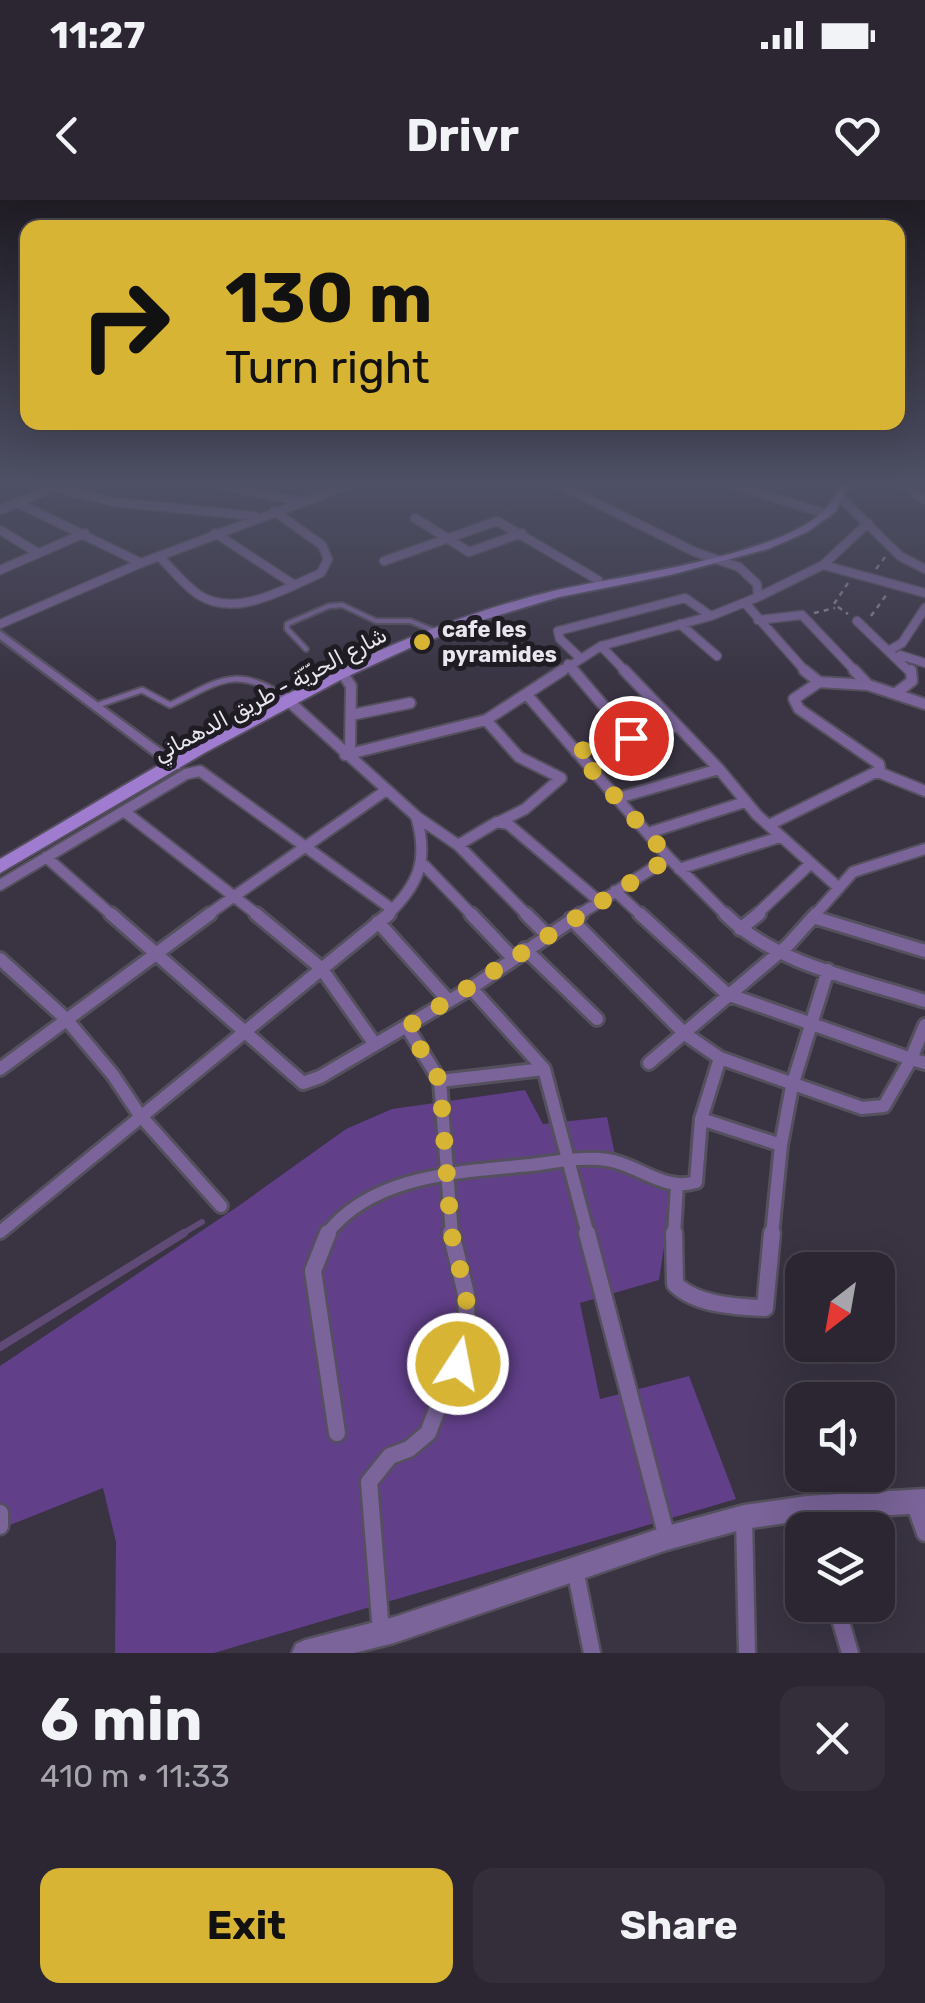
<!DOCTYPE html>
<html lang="en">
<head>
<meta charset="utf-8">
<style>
	body { margin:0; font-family:Rubik,"Noto Sans Arabic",sans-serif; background:#332e3a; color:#f1f3f6; height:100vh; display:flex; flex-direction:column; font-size:38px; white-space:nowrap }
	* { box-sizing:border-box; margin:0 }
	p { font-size:32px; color:#a6a5ac }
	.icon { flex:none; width:55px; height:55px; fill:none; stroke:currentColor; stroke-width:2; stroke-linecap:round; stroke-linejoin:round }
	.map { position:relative; height:1453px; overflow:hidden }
	.drawer { display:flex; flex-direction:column; background:#2b2632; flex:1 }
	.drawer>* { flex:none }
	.banner { position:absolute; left:20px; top:20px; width:885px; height:210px; border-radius:20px; box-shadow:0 10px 40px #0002,0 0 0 2px #47434d; background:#d7b434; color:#111; overflow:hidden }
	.needle { width:65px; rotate:211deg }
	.tools { position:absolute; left:785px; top:1052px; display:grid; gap:20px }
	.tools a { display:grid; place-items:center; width:110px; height:110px; border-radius:20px; background:#2b2632; box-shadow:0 10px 40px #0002,0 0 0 2px #47434d; font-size:50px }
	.pin { position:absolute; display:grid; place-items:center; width:85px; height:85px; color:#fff; margin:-42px; border:5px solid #fff; border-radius:50%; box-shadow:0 2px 10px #0007 }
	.me { position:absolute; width:110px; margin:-55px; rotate:11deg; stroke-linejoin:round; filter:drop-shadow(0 0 8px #0008) }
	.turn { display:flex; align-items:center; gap:35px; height:210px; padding:0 40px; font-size:45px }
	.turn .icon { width:130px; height:130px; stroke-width:2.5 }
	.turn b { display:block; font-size:70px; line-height:85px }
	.round { display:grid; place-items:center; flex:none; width:105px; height:105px; border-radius:20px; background:#332e3a }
	.summary { display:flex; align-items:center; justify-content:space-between; height:170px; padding:0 40px }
	h1 { font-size:60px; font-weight:700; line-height:75px }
	.action { display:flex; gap:20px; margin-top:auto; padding:20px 40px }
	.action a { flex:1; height:115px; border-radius:20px; background:#d7b434; color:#111; font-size:40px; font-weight:700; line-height:115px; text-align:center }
	.action a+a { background:#332e3a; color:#f1f3f6 }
	.status { display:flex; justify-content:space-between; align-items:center; height:70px; padding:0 50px; background:#2b2632; direction:ltr }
	.status svg { height:28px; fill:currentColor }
	header { display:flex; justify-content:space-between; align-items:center; height:130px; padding:0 40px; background:#2b2632; font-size:45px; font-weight:700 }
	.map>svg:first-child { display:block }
</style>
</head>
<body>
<div class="status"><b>11:27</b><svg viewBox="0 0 49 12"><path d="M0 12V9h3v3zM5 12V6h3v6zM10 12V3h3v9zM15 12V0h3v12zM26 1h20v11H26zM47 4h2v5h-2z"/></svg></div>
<header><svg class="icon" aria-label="back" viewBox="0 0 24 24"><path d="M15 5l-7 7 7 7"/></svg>Drivr<svg class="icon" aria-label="heart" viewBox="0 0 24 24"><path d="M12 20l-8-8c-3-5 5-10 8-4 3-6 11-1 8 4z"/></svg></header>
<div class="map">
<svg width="925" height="1453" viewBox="0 0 925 1453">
	<rect width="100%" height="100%" fill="#393342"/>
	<!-- green -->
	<path fill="#613f89" d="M525,890l18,34 64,-7 8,38 58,32 -14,93 -79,23 20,96 89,-23 47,123 -522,154h-99l1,-111 -13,-54 -103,41v-163l237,-159 109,-78 46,-20z"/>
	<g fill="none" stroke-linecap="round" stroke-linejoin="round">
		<!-- stream-far1 -->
		<path stroke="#604a76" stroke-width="6" d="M180,1035l22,-13"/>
		<!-- stream -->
		<path stroke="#604a76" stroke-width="8" d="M0,1147l184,-114"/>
		<defs>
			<path id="service-far1" d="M306,449l-19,-20v-5l42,-18 13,-1 34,16h34l27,11"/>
			<path id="service" d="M98,505l44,-15 28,15c47,-22 64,-41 113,-9"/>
			<path id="minor-far3" d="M50,286l64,16 141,14
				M225,286l74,15
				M737,286l90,28
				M906,286l19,14
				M841,298l59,58 25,13
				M18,303l123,60
				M0,310l53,-22
				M415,318l54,34 53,-19
				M0,330l38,23
				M215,333l78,51
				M159,356c13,13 25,29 40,39 37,24 87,-7 122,-22l7,-14 -6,-14 -48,-34
				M384,361l113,-40 101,59
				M823,365l45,-42
				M0,370l85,-37
				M758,397l65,-32 102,28
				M745,403l62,70
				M758,420l44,-5 55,58
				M857,421l54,52
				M0,424l141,-61 205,-77
				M680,424l37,32
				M601,446l26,27
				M890,450l12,-7 23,-35
				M900,455l25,8
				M579,457l-19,-18 -2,-8 127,-33 26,18
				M568,464l8,9
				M559,473l42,-27 110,-30 47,-19 -1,-13 -18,-17 -44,-15 -133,-66"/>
			<path id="minor-far2" d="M573,470l58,68 -55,14
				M624,470l95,99 38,46 82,73
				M804,470l15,12 49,3 57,19
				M854,470l14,15
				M343,474l8,12 -1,65
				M896,493l16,-12 -1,-11
				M283,496l133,120c13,44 3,69 -30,100
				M528,496l141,162 58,58
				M351,515l59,-12
				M486,520l33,37 42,21 -36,31 -26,13
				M631,538l45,-12
				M345,555l141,-35 77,-50
				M878,572l47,19
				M618,598l101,-29
				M125,612l134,104
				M417,617l41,28 39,-23 11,2 91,77
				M769,625l111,-55 -1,-6 -80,-55 -5,-10 25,-17
				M648,633l97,-31
				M458,645l70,71
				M46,657l67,59
				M424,665l49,51
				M679,669l101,-32
				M0,685l186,-111 14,-3 192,138
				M615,691l27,25
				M206,716l179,-125
				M577,716l92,-58
				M755,716l54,-51
				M814,716l39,-44 72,-23"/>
			<path id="minor-far1" d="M111,714l192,169 17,-6 151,-89 110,-74
				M256,714l65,54 53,75
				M471,714l41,43
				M526,714l21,21
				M725,714c51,51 132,65 200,87
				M813,717l112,34
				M571,719l114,115 35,24 142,50 22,-2 27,-47 -184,-65 -87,-80
				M378,722l70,78
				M740,729l19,-15
				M525,749l72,70
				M0,759l66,60 47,56 26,39 82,92
				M471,788l73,81 44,166
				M925,825l-14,34 14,4
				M407,827l33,54 104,-12
				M649,863l139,-118 28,-31
				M0,869l210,-155
				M440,881l12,154
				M701,919l80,26
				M0,1032l389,-318
				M326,1035c46,-61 135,-63 205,-70 25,-3 52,-9 77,-5 31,5 56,32 88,22l5,-63 19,-61
				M674,1035l3,-50
				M772,1035l9,-90 11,-59 36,-116"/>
			<path id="minor" d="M328,1033l-15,38 24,162
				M587,1033l80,305
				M674,1033l1,51c21,21 62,23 90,24l7,-75
				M914,1302l11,31
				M807,1308l7,22
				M0,1313v13
				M744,1317l3,136
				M575,1369l17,84
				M836,1405l14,48
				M381,1432l-12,-150 21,-26 19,-7 19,-16 39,-102 -1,-37 -15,-61"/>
			<path id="tertiary" d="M0,431l180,132v6h-8l-172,-130z
				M925,1289v24l-118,7 -63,9 -77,21 -273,93 -40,10h-62l4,-9 9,-4 89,-23 273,-91 77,-21 63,-9z"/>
			<path id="secondary" d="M839,286h10l-14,26 -28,20 -39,17 -98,26 -111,22 -73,22 -72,27 -70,32 -138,74 -206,121v-14c176,-103 356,-221 557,-269 62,-14 233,-35 271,-84 5,-5 8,-13 11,-20z"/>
		</defs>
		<!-- service-far1 casing -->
		<use href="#service-far1" stroke="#55505e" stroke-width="8"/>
		<!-- service casing -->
		<use href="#service" stroke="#55505e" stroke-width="9"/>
		<!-- minor-far3 casing -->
		<use href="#minor-far3" stroke="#55505e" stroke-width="11"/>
		<!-- minor-far2 casing -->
		<use href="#minor-far2" stroke="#55505e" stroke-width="14"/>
		<!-- minor-far1 casing -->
		<use href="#minor-far1" stroke="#55505e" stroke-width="18"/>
		<!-- minor casing -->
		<use href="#minor" stroke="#55505e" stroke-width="21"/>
		<!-- tertiary casing -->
		<use href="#tertiary" stroke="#55505e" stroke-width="5"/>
		<!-- secondary casing -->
		<use href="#secondary" stroke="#55505e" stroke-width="4"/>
		<!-- path -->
		<path stroke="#8c8894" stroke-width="2.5" stroke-dasharray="5 5" stroke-linecap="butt" d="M876,369l10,-13
			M848,383l-14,21 14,10
			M814,413l21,-5
			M871,416l16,-22"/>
		<!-- service-far1 -->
		<use href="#service-far1" stroke="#7a6499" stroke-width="4"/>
		<!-- service -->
		<use href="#service" stroke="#7a6499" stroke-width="5"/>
		<!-- minor-far3 -->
		<use href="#minor-far3" stroke="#7a6499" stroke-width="8"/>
		<!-- minor-far2 -->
		<use href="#minor-far2" stroke="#7a6499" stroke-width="10"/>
		<!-- minor-far1 -->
		<use href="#minor-far1" stroke="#7a6499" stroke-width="12"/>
		<!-- minor -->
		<use href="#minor" stroke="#7a6499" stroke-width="16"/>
		<!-- tertiary -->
		<use href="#tertiary" fill="#7a6499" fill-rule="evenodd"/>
		<!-- secondary -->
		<use href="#secondary" fill="#a07cd0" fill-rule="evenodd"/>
	</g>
	<!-- sky -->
	<linearGradient id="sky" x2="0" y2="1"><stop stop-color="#1f1c24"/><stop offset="0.58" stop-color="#4e5065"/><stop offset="1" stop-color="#4e5065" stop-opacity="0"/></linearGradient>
	<rect width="925" height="490" fill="url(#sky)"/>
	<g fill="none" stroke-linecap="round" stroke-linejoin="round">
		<!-- route -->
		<path stroke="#d7b434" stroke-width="18" stroke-dasharray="0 32.4" d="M458,1164l10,-33 -2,-37 -15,-62 -11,-151 -33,-54 262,-169 -93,-106 55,-14"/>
	</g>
	<!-- markers -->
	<circle fill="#d7b434" stroke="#1f1d23" stroke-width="4" cx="422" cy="442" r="10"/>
	<g text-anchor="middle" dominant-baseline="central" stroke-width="10" stroke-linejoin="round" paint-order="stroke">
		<!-- far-poi labels -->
		<g font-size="22" font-weight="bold" fill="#e9e6ef" stroke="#1f1d23" text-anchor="start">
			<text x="442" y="429">cafe les<tspan x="442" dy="25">pyramides</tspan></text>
		</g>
		<!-- far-street labels -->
		<g font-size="22" fill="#e9e6ef" stroke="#1f1d23">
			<text transform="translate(270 494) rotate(-28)">شارع الحرّيّة - طريق الدهماني</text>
		</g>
	</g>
</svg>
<div class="tools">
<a><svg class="needle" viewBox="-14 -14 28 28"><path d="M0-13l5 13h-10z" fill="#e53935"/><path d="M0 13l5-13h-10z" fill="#a6a5ac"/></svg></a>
<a><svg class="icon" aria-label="sound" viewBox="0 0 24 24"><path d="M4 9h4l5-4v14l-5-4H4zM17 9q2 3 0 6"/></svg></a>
<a><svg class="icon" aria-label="layers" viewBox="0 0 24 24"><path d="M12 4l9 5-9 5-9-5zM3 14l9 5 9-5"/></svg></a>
</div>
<div class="pin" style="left:631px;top:538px;background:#d93025"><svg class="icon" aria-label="arrive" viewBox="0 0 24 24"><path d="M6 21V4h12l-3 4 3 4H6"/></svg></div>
<svg class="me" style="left:458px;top:1164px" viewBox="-20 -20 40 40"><circle r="17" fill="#d7b434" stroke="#fff" stroke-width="3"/><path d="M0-11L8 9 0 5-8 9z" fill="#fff"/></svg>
<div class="banner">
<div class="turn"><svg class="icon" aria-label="right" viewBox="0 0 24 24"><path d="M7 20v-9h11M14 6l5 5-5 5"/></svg><div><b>130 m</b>Turn right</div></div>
</div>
</div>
<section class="drawer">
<div class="summary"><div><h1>6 min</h1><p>410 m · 11:33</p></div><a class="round"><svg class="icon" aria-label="close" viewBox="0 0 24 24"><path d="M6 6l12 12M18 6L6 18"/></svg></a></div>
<div class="action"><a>Exit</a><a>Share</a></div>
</section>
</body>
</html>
